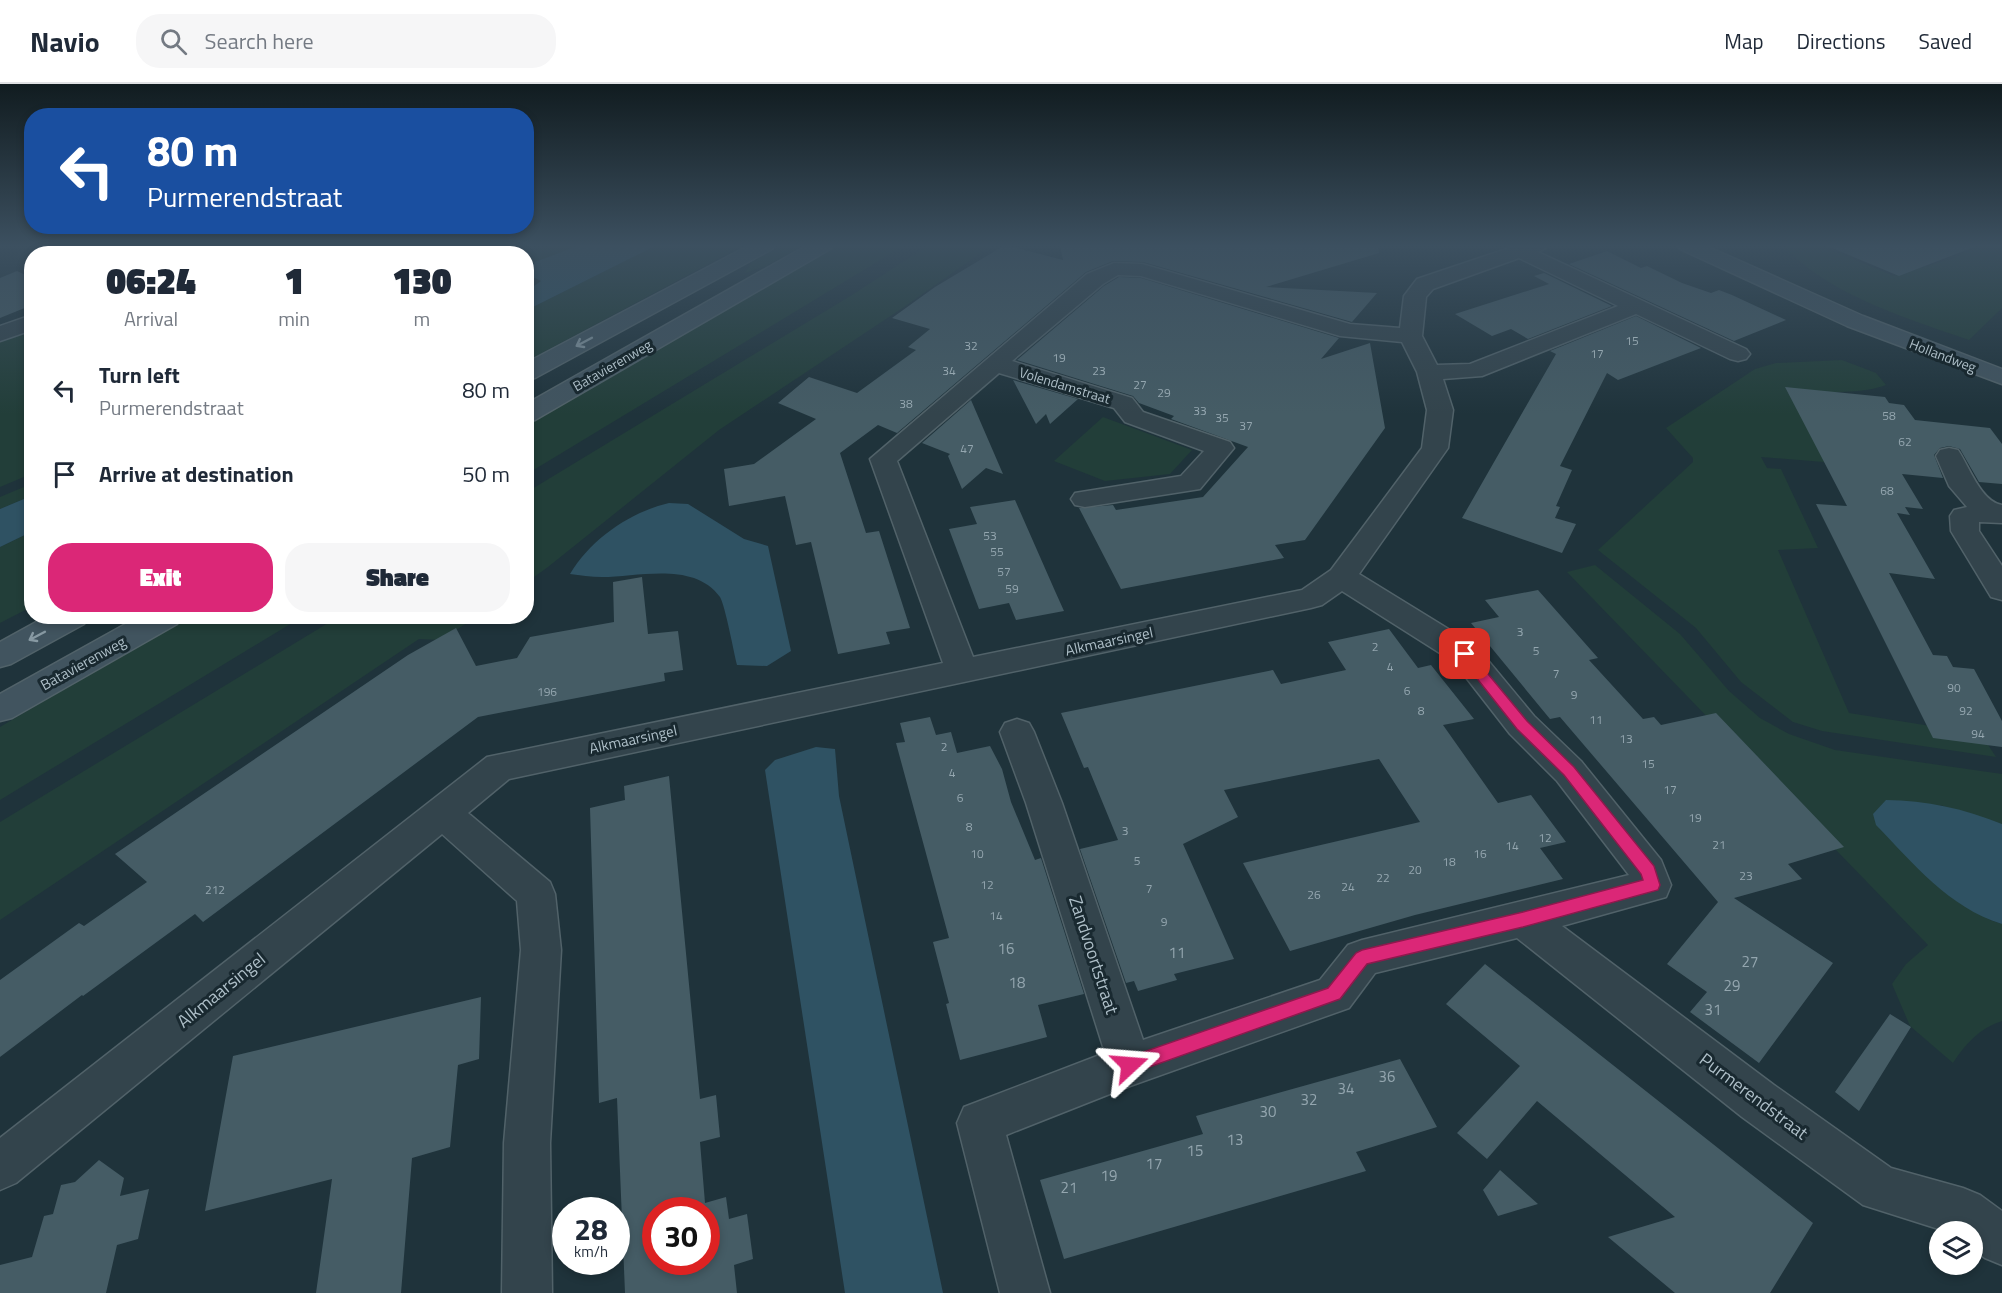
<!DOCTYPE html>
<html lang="en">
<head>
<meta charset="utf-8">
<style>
	body { margin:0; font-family:"Titillium Web",sans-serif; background:#f6f6f7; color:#1f2937; height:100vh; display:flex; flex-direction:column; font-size:22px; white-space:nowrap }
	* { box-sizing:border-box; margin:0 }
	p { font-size:20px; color:#747a83 }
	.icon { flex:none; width:33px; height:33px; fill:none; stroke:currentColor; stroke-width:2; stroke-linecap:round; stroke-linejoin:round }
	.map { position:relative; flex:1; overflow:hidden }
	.drawer { position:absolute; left:24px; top:162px; width:510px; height:378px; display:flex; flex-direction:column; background:#fff; border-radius:24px; box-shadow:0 3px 9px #0003 }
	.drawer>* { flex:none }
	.banner { position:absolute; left:24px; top:24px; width:510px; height:126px; border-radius:24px; box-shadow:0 3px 9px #0003; background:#1a4fa0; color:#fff; overflow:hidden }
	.buttons { position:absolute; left:1929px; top:1137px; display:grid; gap:12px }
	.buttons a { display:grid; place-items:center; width:54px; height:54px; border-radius:50%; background:#fff; box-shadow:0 3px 9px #0003; font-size:30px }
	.speed { position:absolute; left:552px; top:1113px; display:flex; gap:12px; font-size:30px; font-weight:700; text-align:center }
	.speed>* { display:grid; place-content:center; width:78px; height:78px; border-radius:50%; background:#fff; box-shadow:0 3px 9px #0003; line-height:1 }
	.speed small { font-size:15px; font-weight:400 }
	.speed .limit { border:9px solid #d22; background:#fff; color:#111 }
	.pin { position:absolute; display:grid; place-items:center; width:51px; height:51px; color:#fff; margin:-26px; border-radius:12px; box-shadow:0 3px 9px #0006 }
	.me { position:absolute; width:66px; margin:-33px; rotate:71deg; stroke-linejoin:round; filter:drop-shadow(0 0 4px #0008) }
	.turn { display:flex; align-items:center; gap:21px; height:126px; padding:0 24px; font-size:27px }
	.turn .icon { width:78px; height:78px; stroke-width:2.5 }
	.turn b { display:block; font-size:42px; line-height:51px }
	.eta { display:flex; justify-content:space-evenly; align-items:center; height:102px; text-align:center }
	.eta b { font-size:36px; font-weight:800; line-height:42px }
	.primary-button { display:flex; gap:12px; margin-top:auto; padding:12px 24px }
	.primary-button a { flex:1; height:69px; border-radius:24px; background:#db2777; color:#fff; font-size:24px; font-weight:800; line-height:69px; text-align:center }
	.primary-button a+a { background:#f6f6f7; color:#1f2937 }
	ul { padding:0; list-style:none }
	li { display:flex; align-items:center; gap:18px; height:84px; padding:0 24px }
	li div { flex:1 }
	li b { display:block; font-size:22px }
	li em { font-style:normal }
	header { display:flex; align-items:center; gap:36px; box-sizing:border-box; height:84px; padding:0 30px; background:#fff; border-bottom:2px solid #e0e1e3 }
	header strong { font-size:28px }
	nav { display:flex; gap:33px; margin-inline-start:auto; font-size:21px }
	.search { width:420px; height:54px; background:#f6f6f7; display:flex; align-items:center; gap:15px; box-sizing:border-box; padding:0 21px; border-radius:24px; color:#747a83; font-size:22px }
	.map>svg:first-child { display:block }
</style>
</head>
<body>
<header>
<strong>Navio</strong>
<div class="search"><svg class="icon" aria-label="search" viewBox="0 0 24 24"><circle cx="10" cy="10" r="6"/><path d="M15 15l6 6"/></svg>Search here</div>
<nav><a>Map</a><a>Directions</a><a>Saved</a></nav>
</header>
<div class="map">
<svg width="2002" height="1209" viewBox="0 0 2002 1209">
	<rect width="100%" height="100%" fill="#1f333b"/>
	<!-- green -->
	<path fill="#223e39" d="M554,161h26l-53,20 -1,-11h-3z
		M657,161h87l-217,116v-51z
		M783,161h20l-37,21 -21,7 6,-10z
		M827,161h78l-378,229v-56z
		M929,161h63l-88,62 -185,123 -171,137 -21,15v-90l325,-197z
		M1783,161h36l75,31 60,-18 26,-13h22v63l-33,32c-63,-22 -141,-45 -186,-95z
		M31,244v146l-31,13v-146z
		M1842,276l34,13 10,12c-26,10 -57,5 -84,9l34,69 -75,-6 6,11 14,1 37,79 -40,2 71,163 132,21 15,23 -174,-26 -29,-9 -52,-40 -45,-54 -98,-78 95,-88v-4l-27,-30 89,-59 21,-6z
		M1103,333l89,33 -22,24 -65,7 -51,-20z
		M31,400v12l-31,13v-12z
		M31,448v75l-31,16v-76z
		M1595,481l85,69 49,57 31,27 29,16 46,16 167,24v50l-62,-19 50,115 12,4v97c-22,7 -37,23 -49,42l-43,-37 -18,-42 14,-20 22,-19 -361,-373z
		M186,533h116l-302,183v-73z
		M338,533h138l-35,23 -22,-1 -419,281v-98z"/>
	<!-- water -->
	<path fill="#2f5263" d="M580,161h77l-130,65v-19l14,-10 -6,-3 -8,2v-15z
		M31,412v36l-31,15v-38z
		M669,419l19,1 56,35 24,7 23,105 -24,15 -30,-1c-3,-12 -12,-60 -17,-68 -26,-36 -82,-20 -118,-20 -11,0 -22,-2 -32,-3 21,-35 60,-62 99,-71z
		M816,663l19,2 4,47 104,497h-98l-80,-523 10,-10z
		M1886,716c40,0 79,9 116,24v100c-54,-17 -88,-60 -126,-99l-3,-11z"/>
	<!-- building -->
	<path fill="#455c65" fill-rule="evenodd" d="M1005,161l58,15 -3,-15h318l1,8 -113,34 111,6 -25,29 -209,-60 -30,-1 -27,11 -189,161 -19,-8 -38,28 26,80 13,-2 31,97 -24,4 4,12 -52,10 -27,-112 -15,3 -11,-49 -56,10 -5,-37 30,-5 62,-45 -38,-16 31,-26 48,16 59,-43 -8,-3 22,-18 -38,-11 43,-31z
		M1825,161h149v2l-75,29z
		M1607,167l34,17 6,-2 35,17 29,10 8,-3 13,5 54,25 -52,21 -165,-77z
		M17,187l15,7v27l-32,13v-40z
		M1544,189l68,33 -84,33 -17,-10 -19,7 -37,-22 94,-30 -15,-8z
		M1119,193l22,1 198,60 -18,21 49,-16 15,85 -80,112 -30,5 9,13 -163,31 -42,-81 34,-3 3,5 87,-13 45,-50 -77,-28 3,-3 -35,-13 -6,-7 -116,-36 87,-74z
		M1636,232l65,32 -83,32 -11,-7 -47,93 12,4 -16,36 4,1 -5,11 21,6 -14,29 -100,-35 94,-164 -6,-3z
		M1013,296l65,19 -28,25 -4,-10 -10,10z
		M1785,303l100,10 4,6 15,2 11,15 75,8 12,16v40l-23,-2 -19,-33 -11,-3 -9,2 -6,7 9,23 -41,-4 21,35 -18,-2 5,8 -13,-2 38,66 -46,-6 44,82 14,1 6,11 21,2 28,52v26l-69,-9 -117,-234 31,2z
		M971,316l32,74 -17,-6 -24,21 -14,-33 2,-2 -28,-11z
		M1015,416l40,91 9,20 -48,9 -7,-17 -30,6 -30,-80 28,-5 -7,-17z
		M642,493l6,57 30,-3 5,39 -19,3 1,8 -187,36 -275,205 -8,-8 -112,82 -1,-1 -82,62v-77l79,-57 5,3 63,-44 -32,-28 293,-199 48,-27 20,38 41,-8 13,-21 84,-15 -1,-40z
		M1538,506l60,68 -9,2 54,59 11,-2 7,8 55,-12 128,134 -56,17 14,15 -68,19 99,65 -74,100 -69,-51 17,-20 -40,-28 51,-62 -158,-185 -10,2 -79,-96 28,-6 -14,-17z
		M1389,545l29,39 13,-3 43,54 -31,6 55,78 33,-8 35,47 -26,6 23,31 -148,36 -125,36 -47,-88 177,-41 -41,-63 -155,31 14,27 -55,27 51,115 -60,15 3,6 -39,11 -4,-10 -8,2 -46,-134 38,-9 -30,-73 -4,1 -23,-55 212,-43 8,14 65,-14 -18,-28z
		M930,633l6,18 15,-3 6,21 33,-7 12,23 9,33 24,58 6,-2 43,136 -46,11 9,32 -87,23 -14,-56 3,-1 -16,-61 16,-4 -53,-195 9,-1 -5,-19z
		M669,692l31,323 16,-4 4,42 -20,5 5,61 21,-6 3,22 18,-5 6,45 -19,6 3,28h-112l-8,-195 -18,5 -9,-295 35,-8 -1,-14zM656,1126h50v52h-50z
		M1485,880l328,259 -43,70h-95l-67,-56 67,-20 -138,-116 -50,58 -30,-26 63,-67 -74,-62z
		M481,913l-2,62 -21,6 -8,82 -38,11 -11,135h-85l16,-114 -127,32 28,-155z
		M1890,930l21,13 -52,84 -24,-19z
		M1400,975l37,68 -81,25 10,19 -302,88 -24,-79 163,-46 -7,-18z
		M99,1076l25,18 -4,18 29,-7 -11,50 -21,6 -11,48h-106v-28l32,-8 12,-41 9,-2 8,-29 14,-3z
		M1500,1086l38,34 -40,12 -15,-26z"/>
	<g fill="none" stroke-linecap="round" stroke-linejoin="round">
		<defs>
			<path id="street" d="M197,161h27c-8,12 -27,9 -40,9l3,-4z
				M1518,161h29l-3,4 -6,3 208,97 4,5 -4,5 -8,2 -8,-2 -94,-45 -154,62 -39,3 10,31 -5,38 -89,126 117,72 58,70 47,45 80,99 10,25 -5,12 -104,29 212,159 117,83 72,20 17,7 22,16v54l-17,-7 -13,-9v-17h-24l-85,-27 -121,-88 -225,-179 -142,35 -26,35 -219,78 -124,49 44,158h-50l-43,-170 7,-16 141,-54 -79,-250 -26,-71 5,-9 12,-4 12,4 5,9 28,71 81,237 177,-60 28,-35 14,-5 267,-65 -72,-94 -47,-47 -56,-72 -112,-71 -20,14 -11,3 -802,171 -41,34 82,69 5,12 6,56 -11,193 2,150h-50l2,-150 17,-193 -4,-49 -75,-67 -426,349 -16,7v-52l487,-381 456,-94 -73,-204 217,-185 27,-11 28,1 208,60 50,4 4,-32 13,-17zM1519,174l99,48 -148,58 -33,1 -15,-29 4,-39 7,-8zM1118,191l23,1 199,60 62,6 15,30 10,38 -5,38 -91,122 -29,20 -329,67 -76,-196 102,-88 115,35 11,14 79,29 -23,25 -106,17 -4,6 4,6 10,2 115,-18 34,-41 -4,-6 -87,-30 -11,-14 -120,-37 91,-77z
				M32,231v15l-32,11v-15z
				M1949,364l9,2c11,16 23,52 44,55v18l-23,-1v9l23,35v34l-11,-3 -40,-66 -1,-15 4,-6 13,-3 -18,-21 -13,-30 4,-6z"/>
			<path id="secondary" d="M750,161h25l-3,4 -237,129 -9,2v-17z
				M808,161h25l-3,4 -295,171 -9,2v-18z
				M1677,161h27l159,71 139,53v15l-155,-58 -167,-77z
				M47,532h41l-4,8 -73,40 -11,3v-25z
				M140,532h41l-4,8 -165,94 -12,3v-27z"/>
		</defs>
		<!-- street casing -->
		<use href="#street" stroke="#516269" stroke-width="3"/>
		<!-- secondary casing -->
		<use href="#secondary" stroke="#516269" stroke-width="3"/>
		<!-- street -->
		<use href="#street" fill="#33444c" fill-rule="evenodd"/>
		<!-- secondary -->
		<use href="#secondary" fill="#41545f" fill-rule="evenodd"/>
	</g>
	<!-- one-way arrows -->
	<defs><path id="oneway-shaft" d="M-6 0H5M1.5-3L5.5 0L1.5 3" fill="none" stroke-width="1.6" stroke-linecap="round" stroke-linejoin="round" transform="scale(1.5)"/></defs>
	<g stroke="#889aa3">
		<use href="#oneway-shaft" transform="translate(584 258) rotate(152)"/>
		<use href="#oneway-shaft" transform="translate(37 552) rotate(152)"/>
	</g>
	<!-- sky -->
	<linearGradient id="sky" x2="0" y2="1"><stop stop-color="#111c20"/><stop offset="0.49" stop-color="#3c5060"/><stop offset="1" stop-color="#3c5060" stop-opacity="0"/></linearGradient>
	<rect width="2002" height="330" fill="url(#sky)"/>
	<!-- route -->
	<path fill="#db2777" stroke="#8e194d" stroke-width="1.5" d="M1465,565l4,2 58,70 47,46 80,99 6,19 -2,5 -135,37 -156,37 -27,35 -210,75 -7,-3 -2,-6 2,-6 205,-71 28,-35 6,-3 161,-38 120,-32 -2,-6 -77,-99 -47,-46 -57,-72 -2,-3 2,-3z"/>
	<g text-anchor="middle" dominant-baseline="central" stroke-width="6" stroke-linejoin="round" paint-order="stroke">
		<!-- number labels -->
		<g font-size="12" fill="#94a6af">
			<text x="1632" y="256">15</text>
			<text x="971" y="261">32</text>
			<text x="1597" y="269">17</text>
			<text x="1059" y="273">19</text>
			<text x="949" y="286">34</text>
			<text x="1099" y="286">23</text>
			<text x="1140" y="300">27</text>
			<text x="1164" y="308">29</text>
			<text x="906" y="319">38</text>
			<text x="1200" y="326">33</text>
			<text x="1889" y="331">58</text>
			<text x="1222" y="333">35</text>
			<text x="1246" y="341">37</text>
			<text x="1905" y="357">62</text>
			<text x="967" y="364">47</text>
			<text x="1887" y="406">68</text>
			<text x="990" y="451">53</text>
			<text x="997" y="467">55</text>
			<text x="1004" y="487">57</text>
			<text x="1012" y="504">59</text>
			<text x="1520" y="547">3</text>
			<text x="1375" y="562">2</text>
			<text x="1536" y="566">5</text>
			<text x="1390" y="582">4</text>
			<text x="1556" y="589">7</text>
			<text x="1954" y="603">90</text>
			<text x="1407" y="606">6</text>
			<text x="547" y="607">196</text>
			<text x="1574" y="610">9</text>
			<text x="1421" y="626">8</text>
			<text x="1966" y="626">92</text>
			<text x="1596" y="635">11</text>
			<text x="1978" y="649">94</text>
			<text x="1626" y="654">13</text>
			<text x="944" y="662">2</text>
			<text x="1648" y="679">15</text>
			<text x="952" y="688">4</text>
			<text x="1670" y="705">17</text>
			<text x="960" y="713">6</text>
			<text x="1695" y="733">19</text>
			<text x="969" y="742">8</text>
			<text x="1125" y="746">3</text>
			<text x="1545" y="753">12</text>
			<text x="1719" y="760">21</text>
			<text x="1512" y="761">14</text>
			<text x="977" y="769">10</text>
			<text x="1480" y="769">16</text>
			<text x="1137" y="776">5</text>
			<text x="1449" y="777">18</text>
			<text x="1415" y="785">20</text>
			<text x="1746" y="791">23</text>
			<text x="1383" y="793">22</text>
			<text x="987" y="800">12</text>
			<text x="1348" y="802">24</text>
			<text x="1149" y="804">7</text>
			<text x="215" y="805">212</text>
			<text x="1314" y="810">26</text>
			<text x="996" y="831">14</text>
			<text x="1164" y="837">9</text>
		</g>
		<!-- far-street labels -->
		<g font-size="14" fill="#aebfc8" stroke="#192930">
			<text transform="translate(1943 271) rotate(21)">Hollandweg</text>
			<text transform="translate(612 281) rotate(-30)">Batavierenweg</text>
			<text transform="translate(1065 301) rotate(17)">Volendamstraat</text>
		</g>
		<!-- street labels -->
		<g font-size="15" fill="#aebfc8" stroke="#192930">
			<text transform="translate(1109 557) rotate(-12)">Alkmaarsingel</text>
			<text transform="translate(83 579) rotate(-29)">Batavierenweg</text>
			<text transform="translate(633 655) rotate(-12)">Alkmaarsingel</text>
		</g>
		<!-- near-number labels -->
		<g font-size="15" fill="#94a6af">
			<text x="1006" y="864">16</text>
			<text x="1177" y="868">11</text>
			<text x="1750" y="877">27</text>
			<text x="1017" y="898">18</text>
			<text x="1732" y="901">29</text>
			<text x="1713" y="925">31</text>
			<text x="1387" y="992">36</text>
			<text x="1346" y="1004">34</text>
			<text x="1309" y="1015">32</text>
			<text x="1268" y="1027">30</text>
			<text x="1235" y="1055">13</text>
			<text x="1195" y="1066">15</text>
			<text x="1154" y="1079">17</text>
			<text x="1109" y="1091">19</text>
			<text x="1069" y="1103">21</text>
		</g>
		<!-- near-street labels -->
		<g font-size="18" fill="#aebfc8" stroke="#192930">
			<text transform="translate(1094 871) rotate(72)">Zandvoortstraat</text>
			<text transform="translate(221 906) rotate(-39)">Alkmaarsingel</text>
			<text transform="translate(1754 1012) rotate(37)">Purmerendstraat</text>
		</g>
	</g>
</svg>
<div class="buttons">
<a><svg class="icon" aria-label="layers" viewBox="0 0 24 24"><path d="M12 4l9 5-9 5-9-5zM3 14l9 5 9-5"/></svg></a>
</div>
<div class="speed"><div>28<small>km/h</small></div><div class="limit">30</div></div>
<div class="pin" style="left:1465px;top:570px;background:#d93025"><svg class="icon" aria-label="arrive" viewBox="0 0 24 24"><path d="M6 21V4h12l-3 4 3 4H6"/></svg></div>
<svg class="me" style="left:1130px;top:981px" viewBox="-20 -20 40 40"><path d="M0-17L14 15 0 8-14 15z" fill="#db2777" stroke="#fff" stroke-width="4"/></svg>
<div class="banner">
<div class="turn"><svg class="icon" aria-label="left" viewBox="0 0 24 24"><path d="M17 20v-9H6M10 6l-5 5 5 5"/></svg><div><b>80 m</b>Purmerendstraat</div></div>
</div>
<section class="drawer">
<div class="eta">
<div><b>06:24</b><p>Arrival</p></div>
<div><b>1</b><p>min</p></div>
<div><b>130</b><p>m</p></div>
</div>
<ul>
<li><svg class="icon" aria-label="left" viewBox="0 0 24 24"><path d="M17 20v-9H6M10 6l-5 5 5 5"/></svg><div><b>Turn left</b><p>Purmerendstraat</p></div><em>80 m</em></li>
<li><svg class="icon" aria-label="arrive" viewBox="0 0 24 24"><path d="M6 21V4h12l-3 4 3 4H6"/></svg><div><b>Arrive at destination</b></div><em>50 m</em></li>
</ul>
<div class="primary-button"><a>Exit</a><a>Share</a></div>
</section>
</div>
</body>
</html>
